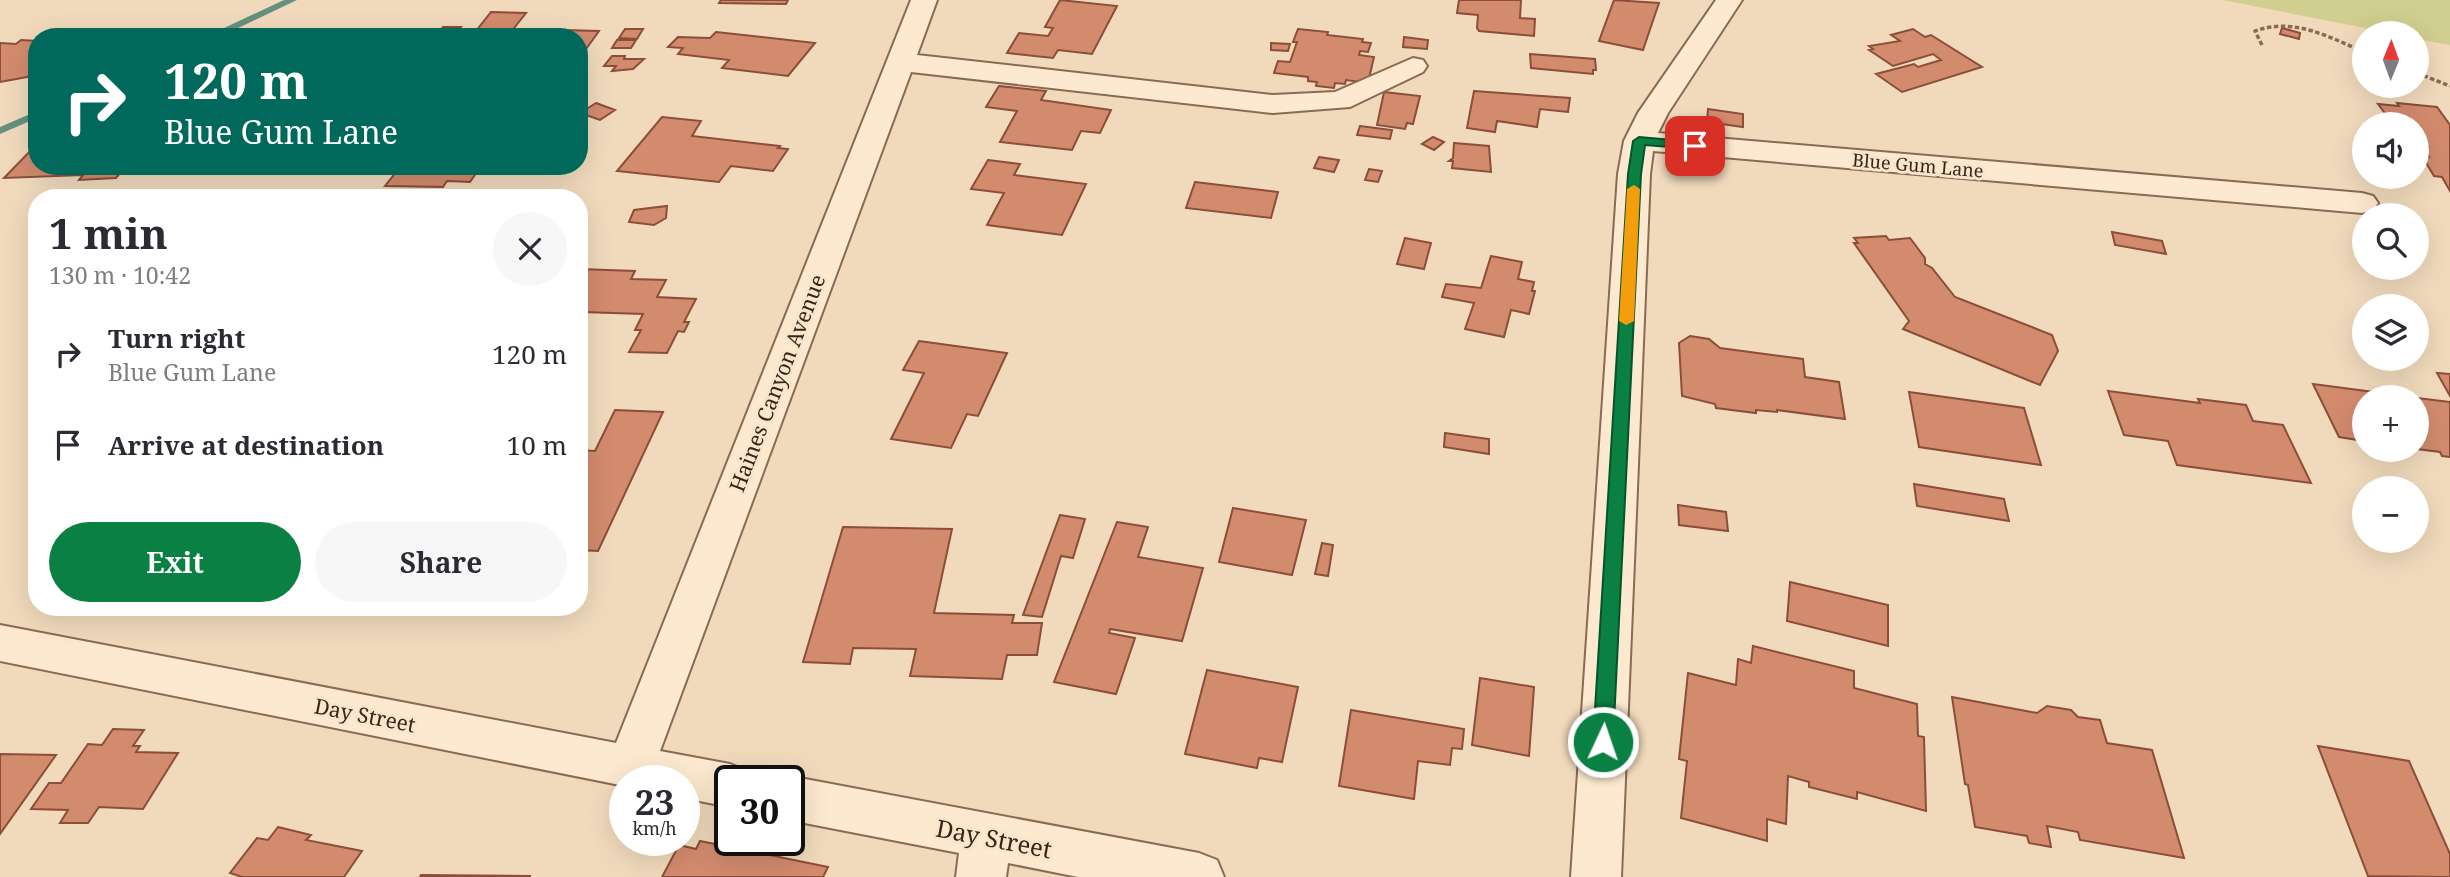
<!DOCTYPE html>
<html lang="en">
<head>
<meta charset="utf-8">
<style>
	body { margin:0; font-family:"Noto Serif",serif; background:#f7f7f7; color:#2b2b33; height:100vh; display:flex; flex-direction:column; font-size:26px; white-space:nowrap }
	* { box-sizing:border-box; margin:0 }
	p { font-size:23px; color:#7c7c81 }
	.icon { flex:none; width:38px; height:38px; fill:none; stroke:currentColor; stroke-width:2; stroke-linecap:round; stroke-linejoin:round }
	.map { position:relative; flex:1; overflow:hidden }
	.side { position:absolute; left:28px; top:189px; width:560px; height:427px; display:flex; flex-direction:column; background:#fff; border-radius:28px; box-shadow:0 7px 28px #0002 }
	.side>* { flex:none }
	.top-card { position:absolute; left:28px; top:28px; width:560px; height:147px; border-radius:28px; box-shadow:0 7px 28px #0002; background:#00695c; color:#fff; overflow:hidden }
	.needle { width:46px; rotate:1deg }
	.tools { position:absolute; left:2352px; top:21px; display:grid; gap:14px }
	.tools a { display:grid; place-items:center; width:77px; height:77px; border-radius:50%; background:#fff; box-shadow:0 7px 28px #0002; font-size:35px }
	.speed { position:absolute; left:609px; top:765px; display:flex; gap:14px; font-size:35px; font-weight:700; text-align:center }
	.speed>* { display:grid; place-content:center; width:91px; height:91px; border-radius:50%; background:#fff; box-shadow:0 7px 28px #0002; line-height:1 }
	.speed small { font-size:18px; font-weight:400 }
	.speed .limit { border:4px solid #111; border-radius:10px; background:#fff; color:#111 }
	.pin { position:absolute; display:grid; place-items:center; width:60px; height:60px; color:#fff; margin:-30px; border-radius:14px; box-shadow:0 4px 10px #0006 }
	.me { position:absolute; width:77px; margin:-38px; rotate:3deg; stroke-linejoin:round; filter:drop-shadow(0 0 5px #0008) }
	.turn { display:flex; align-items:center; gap:24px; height:147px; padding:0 21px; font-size:32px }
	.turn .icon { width:91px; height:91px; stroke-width:2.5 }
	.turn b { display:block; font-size:49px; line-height:60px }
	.round { display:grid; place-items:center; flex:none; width:74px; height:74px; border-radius:37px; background:#f7f7f7 }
	.summary { display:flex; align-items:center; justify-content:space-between; height:119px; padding:0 21px }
	h1 { font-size:42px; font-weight:700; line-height:52px }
	.cta { display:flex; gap:14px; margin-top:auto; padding:14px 21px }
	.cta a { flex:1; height:80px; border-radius:42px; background:#0b8043; color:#fff; font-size:28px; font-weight:700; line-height:80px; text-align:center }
	.cta a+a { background:#f7f7f7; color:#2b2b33 }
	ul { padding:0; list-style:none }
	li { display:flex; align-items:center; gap:21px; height:91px; padding:0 21px }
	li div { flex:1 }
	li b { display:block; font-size:26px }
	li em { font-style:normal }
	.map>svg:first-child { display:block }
</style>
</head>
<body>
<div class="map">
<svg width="2450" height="877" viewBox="0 0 2450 877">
	<rect width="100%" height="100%" fill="#f1dabc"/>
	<!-- green -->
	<path fill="#d0cf8f" d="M2223,0h227v45l-33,-6v-6h-27z"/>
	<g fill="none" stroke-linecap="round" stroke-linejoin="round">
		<!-- stream -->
		<path fill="#679081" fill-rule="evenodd" d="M284,0h13l-78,37h-14z
			M37,111v7l-37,16v-7z"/>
	</g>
	<!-- building -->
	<path fill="#d38b6e" stroke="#8b4e38" stroke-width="2" d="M721,0h67l-2,4 -67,-1z
		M1060,0l57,6 -25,48 -34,-4 -5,8 -46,-5 12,-20 29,3 5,-8 -8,-1z
		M1459,0h62l-1,18 15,1 -1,17 -55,-5 -2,-3 1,-13 -21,-2z
		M1614,0l45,3 -16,47 -44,-9z
		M491,12l35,1 -19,24 -35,-1z
		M443,27h18l-8,10h-17z
		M2282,28l18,5 -1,6 -19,-5z
		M526,29l73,2 -20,28v-22h-59z
		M625,29h18l-6,10 -18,-1z
		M1298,29l30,3 -1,3 36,4 -1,3 9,1 -3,9 -8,-1 -1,4 15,2 -6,26 -22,-3 -1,4 -10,-1 -1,5 -18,-2 1,-4 -9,-1v-4l-34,-4 4,-12 12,1 7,-20h-4z
		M1913,29l12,8 6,-2 51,32 -80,25 -26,-18 38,-10 4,3 23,-7 -8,-6 -40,12 -24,-16 4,-1 -4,-3 31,-5 -9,-6z
		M716,32l99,11 -27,33 -66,-8 7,-8 -51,-6 5,-6 -15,-1 10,-10 32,1z
		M1404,37l24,3 -1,9 -24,-2z
		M21,40l16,1v29l-10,7 -27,5v-39l16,1z
		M617,40h19l-5,8h-19z
		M1271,43l19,1 -2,7 -17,-1z
		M1530,54l65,5 1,11h-3v4l-62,-6z
		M612,56h13l-1,3h20l-11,10 -21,2 4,-5h-12z
		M999,86l47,5 -5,9 70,10 -11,23 -19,-2 -9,19 -72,-8 17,-31 -31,-4z
		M1474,91l96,7 -2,14 -28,-3 -3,18 -40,-6 -2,11 -28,-4z
		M1384,92l36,4 -7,28 -6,-1 -2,6 -28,-4z
		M596,103l19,7 -15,10 -20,-7z
		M2397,103l40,4 13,18v66l-8,-14 -8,-1 -12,-20 7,1 -6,-10h5l-11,-15v-8h-5l-4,-6 -21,-2 -9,-12 21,2z
		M1708,109l35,5v13l-36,-5z
		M662,117l39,4 -9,15 88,10 -2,2 10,1 -15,22 -42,-5 -12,16 -102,-11z
		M1360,126l32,4 -2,9 -33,-4z
		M1433,137l11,5 -10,8 -12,-6z
		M1454,143l35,3 2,26 -39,-4 1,-7h-4l4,-3z
		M36,145l1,21h89l-10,12 -37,2 4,-5 -79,3z
		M1319,157l20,3 -5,12 -20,-4z
		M988,160l32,4 -6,11 72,9 -24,51 -75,-10 17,-32 -33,-4z
		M401,166h80l-11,16 -23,-1 -4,6 -58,-1z
		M1369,169l13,2 -4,11 -13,-2z
		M1195,182l83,10 -7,26 -85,-10z
		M667,206l-1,12 -12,7 -25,-3 5,-12z
		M2112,232l50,9 4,13 -51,-9z
		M1886,236l3,4 21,-2 15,20v6l7,4 23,29 97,38 6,16 -18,34 -137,-56 6,-8 -55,-78h4l-4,-5z
		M1405,238l26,5 -7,26 -27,-5z
		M1491,256l31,6 -4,17 16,3 -2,9h3l-6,23 -18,-4 -7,27 -39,-8 9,-26 -32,-6 4,-13 35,4z
		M579,269l56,2 -4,8 35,1 -9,17 39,2 -12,23h5l-5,10 -6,-1 -11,22 -38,-1 12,-22h-6l8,-16 -60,-2 2,-3h-6z
		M1690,336l19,3 11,9 83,11 2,18 34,5 6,37 -68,-9v2l-21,-2v3l-40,-5 -1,-4 -33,-8 -3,-53z
		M919,341l88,12 -29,63 -11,-2 -16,34 -60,-9 33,-66 -21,-3z
		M2437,373l13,1v22z
		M2313,384l99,13h-48v44l-25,-4z
		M2108,391l92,12 -2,-4 48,6 7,16 30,4 28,58 -134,-18 -9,-24 -44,-6z
		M1909,392l115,16 17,57 -122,-18z
		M2417,398l33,4v55l-8,-1 -2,-4 -23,-3z
		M615,410l48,2 -65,139 -19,-1v-100l16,1z
		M1445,433l44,6v15l-45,-7z
		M1914,484l90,15 5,22 -92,-15z
		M1678,505l48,7 2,19 -49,-6z
		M1233,508l73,12 -14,55 -73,-13z
		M1060,515l25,4 -12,39 -12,-2 -19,61 -19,-2z
		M1117,522l31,5 -10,30 65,11 -21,73 -72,-12 -1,4 26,5 -19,56 -62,-12z
		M843,527l109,2 -18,84 80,2 -2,8h30l-5,32h-30l-5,24 -92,-3 6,-27 -63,-1 -3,16 -47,-2z
		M1322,543l11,2 -5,31 -13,-2z
		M1790,582l98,23v41l-101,-25z
		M1753,646l101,25v17l63,16 1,32 6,1 2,74 -69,-19v7l-48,-12v-5l-21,-6 -2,48 -19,-5v22l-86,-23 6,-57 -8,-2 9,-86 48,12 2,-26 13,4z
		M1207,670l91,17 -16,75 -23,-4 -2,10 -72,-14z
		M1480,678l54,9 -5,69 -57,-11z
		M1952,697l85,16 10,-7 24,4 7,7 22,3 7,23 45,7 32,108 -104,-18 -2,-8 -31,-6 4,21 -22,-4 -2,-7 -52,-9 -7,-42 -3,-1z
		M1351,710l113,19 -2,20 -10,-1 -2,17 -32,-4 -4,38 -75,-13z
		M113,729l31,1 -11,16h7l-4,6 42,1 -35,56 -44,-2 -11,16h-28l8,-13 -37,-1 18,-26h12l27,-39 14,1z
		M2318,746l91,15 41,93v23l-82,-1z
		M0,754l56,1 -56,79z
		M278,827l33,8 -5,5 56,11 -18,26h-102l-12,-4 27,-35 11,2z
		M700,841l128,26 -5,10h-161l17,-32 17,4z
		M421,875l110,1 -111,1z"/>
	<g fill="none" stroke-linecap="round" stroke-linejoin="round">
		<defs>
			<path id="minor" d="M911,0h26l-20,55 356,40 62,-3 78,-34 10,2 4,6 -4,6 -73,35 -77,6 -362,-41 -251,679 70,13 17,7 4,9h-21v27l-46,-9v-18h-59v6l-625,-125v-36l616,118z
				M1716,0h26l-74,113 -10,20 704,60 11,3 5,7 -5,7 -11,3 -709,-62 -3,23 -29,703h-50l47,-703 6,-33 14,-28z
				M789,776l410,77 18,7 7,17h-146l-70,-14 -2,14h-50l3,-24 -170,-33v-40h-12z"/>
		</defs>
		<!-- minor casing -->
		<use href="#minor" stroke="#8a6a54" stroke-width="4"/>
		<!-- path -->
		<path stroke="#8a6a54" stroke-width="3.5" stroke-dasharray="4.5 2.5" stroke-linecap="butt" d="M2262,45l-7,-14c39,-14 74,6 109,21
			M2417,73l33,13"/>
		<!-- minor -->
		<use href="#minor" fill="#fce9cf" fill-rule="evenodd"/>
	</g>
	<!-- route -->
	<path fill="#0b8043" stroke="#07532c" stroke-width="2" d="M1639,137l56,5 6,4 -6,3 -50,-4 -4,29 -28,568 -3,6 -7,2 -7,-2 -3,-6 35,-568 5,-33z"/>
	<!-- slow -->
	<path fill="#f59e0b" d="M1634,185l6,4 -6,132 -8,4 -7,-4 8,-132z"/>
	<g text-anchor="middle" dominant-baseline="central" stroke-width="6" stroke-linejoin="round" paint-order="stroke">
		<!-- far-street labels -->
		<g font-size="18" fill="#38251a" stroke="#f8e6cc">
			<text transform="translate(1918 165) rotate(5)">Blue Gum Lane</text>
		</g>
		<!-- street labels -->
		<g font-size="21" fill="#38251a" stroke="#f8e6cc">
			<text transform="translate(777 383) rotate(-69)">Haines Canyon Avenue</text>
			<text transform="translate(365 715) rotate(11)">Day Street</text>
		</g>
		<!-- near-street labels -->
		<g font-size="24" fill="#38251a" stroke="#f8e6cc">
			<text transform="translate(994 838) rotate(11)">Day Street</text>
		</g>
	</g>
</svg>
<div class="tools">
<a><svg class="needle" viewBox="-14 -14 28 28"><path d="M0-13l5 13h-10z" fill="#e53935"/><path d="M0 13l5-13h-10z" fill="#7c7c81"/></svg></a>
<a><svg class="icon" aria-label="sound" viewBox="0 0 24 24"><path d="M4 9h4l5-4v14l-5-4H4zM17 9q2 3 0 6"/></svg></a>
<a><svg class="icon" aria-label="search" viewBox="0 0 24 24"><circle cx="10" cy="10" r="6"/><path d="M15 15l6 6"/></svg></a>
<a><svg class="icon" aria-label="layers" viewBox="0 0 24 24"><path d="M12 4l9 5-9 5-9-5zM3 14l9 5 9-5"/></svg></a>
<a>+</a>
<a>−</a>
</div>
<div class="speed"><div>23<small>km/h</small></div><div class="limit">30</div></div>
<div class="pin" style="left:1695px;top:146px;background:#d93025"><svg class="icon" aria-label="arrive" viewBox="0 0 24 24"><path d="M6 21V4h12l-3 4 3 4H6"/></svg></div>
<svg class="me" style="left:1603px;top:742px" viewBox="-20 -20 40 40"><circle r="17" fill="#0b8043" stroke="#fff" stroke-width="3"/><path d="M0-11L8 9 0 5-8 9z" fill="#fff"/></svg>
<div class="top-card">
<div class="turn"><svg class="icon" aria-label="right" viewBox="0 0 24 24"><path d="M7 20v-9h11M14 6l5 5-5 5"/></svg><div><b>120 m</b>Blue Gum Lane</div></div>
</div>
<section class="side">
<div class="summary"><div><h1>1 min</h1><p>130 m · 10:42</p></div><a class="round"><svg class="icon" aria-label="close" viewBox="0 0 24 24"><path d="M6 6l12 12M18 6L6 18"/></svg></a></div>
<ul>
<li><svg class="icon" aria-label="right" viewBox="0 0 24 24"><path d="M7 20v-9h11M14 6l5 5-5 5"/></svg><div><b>Turn right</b><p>Blue Gum Lane</p></div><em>120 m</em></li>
<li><svg class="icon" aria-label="arrive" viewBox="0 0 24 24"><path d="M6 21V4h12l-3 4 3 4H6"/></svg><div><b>Arrive at destination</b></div><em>10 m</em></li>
</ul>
<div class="cta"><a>Exit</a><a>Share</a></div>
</section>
</div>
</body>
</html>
